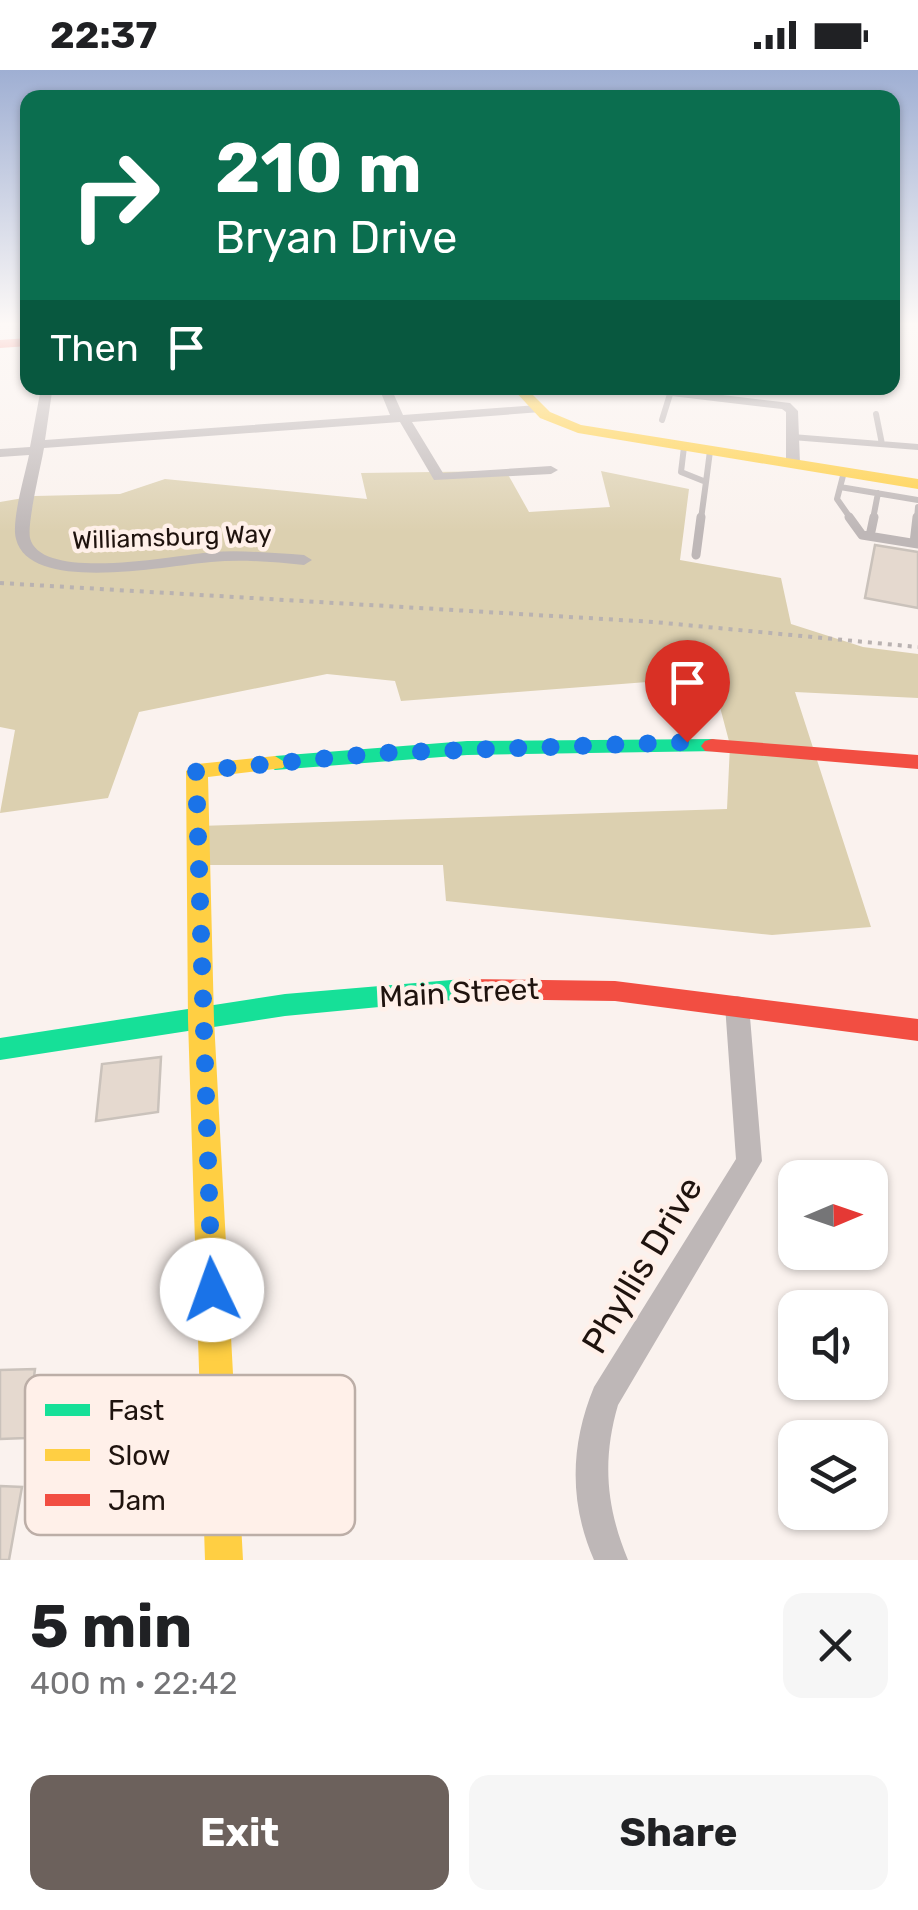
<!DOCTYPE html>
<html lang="en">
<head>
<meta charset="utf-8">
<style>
	body { margin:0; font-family:Rubik,sans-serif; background:#f6f6f6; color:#202124; height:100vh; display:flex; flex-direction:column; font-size:38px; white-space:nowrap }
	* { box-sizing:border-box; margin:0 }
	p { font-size:32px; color:#757577 }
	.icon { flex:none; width:55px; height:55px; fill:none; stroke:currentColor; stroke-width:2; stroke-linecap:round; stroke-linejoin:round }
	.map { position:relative; height:1490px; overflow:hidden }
	.sheet { display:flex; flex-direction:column; background:#fff; flex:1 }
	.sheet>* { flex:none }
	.guide { position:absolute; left:20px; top:20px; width:880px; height:305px; border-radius:20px; box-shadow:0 2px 8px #0004; background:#0b6e4f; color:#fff; overflow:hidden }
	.needle { width:65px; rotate:88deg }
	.controls { position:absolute; left:778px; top:1090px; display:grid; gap:20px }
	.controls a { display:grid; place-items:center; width:110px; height:110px; border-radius:20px; background:#fff; box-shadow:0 2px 8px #0004; font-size:50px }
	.pin { position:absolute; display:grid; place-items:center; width:85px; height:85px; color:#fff; margin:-102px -42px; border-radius:50% 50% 50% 0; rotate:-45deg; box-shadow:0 0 10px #0007 }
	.pin .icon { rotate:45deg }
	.me { position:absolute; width:110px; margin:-55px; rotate:357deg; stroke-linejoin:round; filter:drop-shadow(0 0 8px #0008) }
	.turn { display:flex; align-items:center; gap:35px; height:210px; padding:0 30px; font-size:45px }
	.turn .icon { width:130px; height:130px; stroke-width:2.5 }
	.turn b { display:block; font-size:70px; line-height:85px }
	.then { display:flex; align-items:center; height:95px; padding:0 30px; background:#0003; gap:20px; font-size:38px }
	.round { display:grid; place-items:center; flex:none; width:105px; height:105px; border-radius:20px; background:#f6f6f6 }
	.head { display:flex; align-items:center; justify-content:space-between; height:170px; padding:0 30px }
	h1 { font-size:60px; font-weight:700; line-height:75px }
	.button { display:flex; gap:20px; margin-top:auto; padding:20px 30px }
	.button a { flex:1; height:115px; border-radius:20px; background:#6c615c; color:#fff; font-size:40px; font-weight:700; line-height:115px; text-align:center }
	.button a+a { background:#f6f6f6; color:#202124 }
	.status { display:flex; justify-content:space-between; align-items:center; height:70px; padding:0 50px; background:#fff; direction:ltr }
	.status svg { height:28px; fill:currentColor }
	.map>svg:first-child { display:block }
</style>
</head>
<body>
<div class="status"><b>22:37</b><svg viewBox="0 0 49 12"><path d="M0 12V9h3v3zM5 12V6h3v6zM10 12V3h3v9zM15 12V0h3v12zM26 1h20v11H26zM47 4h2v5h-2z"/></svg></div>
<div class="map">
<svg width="918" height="1490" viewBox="0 0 918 1490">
	<rect width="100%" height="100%" fill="#faf2ee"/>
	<!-- forest -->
	<path fill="#dcd0b0" d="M506,401l23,41 81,-5 -9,-36 88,18 -9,71 101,18 10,46 72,23 55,7v44l-123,-6 76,235 -99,8 -326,-34 -3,-36h-240l-5,-39 529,-17 3,-64 -18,-68 -311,24 -6,-20 -68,-7 -188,38 -31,86 -108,15 15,-83 -15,-3v-225l35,-6 85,-2 45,-15 202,20 -6,-26z"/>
	<!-- building -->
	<path fill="#e5d9cf" stroke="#cac2bb" stroke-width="2.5" d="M875,475l43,7v56l-53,-10z
		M161,987l-3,55 -62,9 6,-57z
		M35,1299l-9,69 -26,1v-69z
		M0,1416l22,1 -13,73h-9z"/>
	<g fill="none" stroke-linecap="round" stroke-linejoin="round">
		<!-- lane-far1 -->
		<path stroke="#beb7b7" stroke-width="6" d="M876,344l6,30
			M662,350l9,-29
			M792,367l126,10
			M684,377l-3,25 25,10 4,-31
			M844,402l-7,27 14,20
			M840,417l78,13
			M701,449l5,-37
			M873,449l5,-26
			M917,449l1,-12"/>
		<!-- lane -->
		<path stroke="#beb7b7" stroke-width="9" d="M849,447l13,18 56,9
			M870,466l4,-19
			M914,473l3,-26
			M696,485l5,-38"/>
		<!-- street -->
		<path fill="#beb7b7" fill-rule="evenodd" d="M41,318h37l-6,4h-20l-7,48 345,-25 -11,-27h12l12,27 134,-10 6,4 -2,3 -129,10 31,51 108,-7 7,4 -7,4 -117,6 -34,-58 -356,26c-3,18 -17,75 -14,90 11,45 148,17 182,14 31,-2 61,1 92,3l8,5 -8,5c-31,-3 -62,-6 -93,-3 -41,3 -181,33 -195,-23 -5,-18 9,-64 13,-84l-29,2v-8l30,-2z
			M632,318h32l126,15 8,8 2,53 -7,4 -7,-4v-52l-4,-3 -144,-17z
			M737,926l8,2 4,7 13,156 -144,244c-16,55 -12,102 10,155h-34c-25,-57 -24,-115 0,-173l142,-228 -11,-154 4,-7z"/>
		<!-- fast -->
		<path fill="#16e098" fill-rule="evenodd" d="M712,669l7,2 4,5 -4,5 -252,4 -192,15 -11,-7 11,-7 192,-15z
			M463,909l9,3 4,7 -4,7 -9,3 -178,17 -285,44v-22l285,-44z"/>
		<!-- slow -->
		<path fill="#ffcf43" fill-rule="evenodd" d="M512,318h14l24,24 31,13 337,54v10l-340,-56 -38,-15z
			M275,686l11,7 -3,5 -75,9 6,243 29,540h-38l-17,-540 -2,-249 11,-7z"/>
		<!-- jam -->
		<path fill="#f24e42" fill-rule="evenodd" d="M28,268v8l-28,2v-8z
			M712,669l206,16v14l-213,-18 -4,-5 4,-5z
			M463,909l152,2 303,38v22l-303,-40 -152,-2 -9,-3 -4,-7 4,-7z"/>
		<!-- rail -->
		<path stroke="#b9b2b1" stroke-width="4" stroke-dasharray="4 6" stroke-linecap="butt" d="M0,513l654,39 264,25"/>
	</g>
	<!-- sky -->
	<linearGradient id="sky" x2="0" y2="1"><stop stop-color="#9fafd3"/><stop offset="0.55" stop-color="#fdf9f7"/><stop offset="1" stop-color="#fdf9f7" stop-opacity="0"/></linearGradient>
	<rect width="918" height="462" fill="url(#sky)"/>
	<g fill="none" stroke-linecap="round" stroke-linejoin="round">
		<!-- route -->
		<path stroke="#1a73e8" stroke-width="18" stroke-dasharray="0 32.4" d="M212,1220l-16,-519 185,-18 306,-11"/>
	</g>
	<g text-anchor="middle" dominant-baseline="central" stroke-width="9" stroke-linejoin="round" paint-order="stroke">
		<!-- far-street labels -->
		<g font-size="25" fill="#1f130e" stroke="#fff0e9">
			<text transform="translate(172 467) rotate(-2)">Williamsburg Way</text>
		</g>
		<!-- street labels -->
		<g font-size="30" fill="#1f130e" stroke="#fff0e9">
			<text transform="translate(459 923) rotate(-3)">Main Street</text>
		</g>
		<!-- near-street labels -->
		<g font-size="35" fill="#1f130e" stroke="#fff0e9">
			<text transform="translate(642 1195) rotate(-59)">Phyllis Drive</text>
		</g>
	</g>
	<!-- legend -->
	<rect x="25" y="1305" width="330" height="160" rx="15" fill="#fff0e9" stroke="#bcaea7" stroke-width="2.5"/>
	<rect x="45" y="1334" width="45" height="12" fill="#16e098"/>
	<rect x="45" y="1379" width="45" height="12" fill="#ffcf43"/>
	<rect x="45" y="1424" width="45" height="12" fill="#f24e42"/>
	<g font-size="28" fill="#1f130e">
		<text x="108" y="1350">Fast</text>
		<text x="108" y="1395">Slow</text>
		<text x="108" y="1440">Jam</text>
	</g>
</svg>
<div class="controls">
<a><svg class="needle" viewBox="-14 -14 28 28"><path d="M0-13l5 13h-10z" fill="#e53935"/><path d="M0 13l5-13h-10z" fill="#757577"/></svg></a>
<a><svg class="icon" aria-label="sound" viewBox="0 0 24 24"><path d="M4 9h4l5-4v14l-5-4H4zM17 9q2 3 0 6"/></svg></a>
<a><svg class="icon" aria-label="layers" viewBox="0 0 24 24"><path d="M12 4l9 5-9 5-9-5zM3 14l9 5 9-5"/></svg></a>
</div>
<div class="pin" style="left:687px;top:672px;background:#d93025"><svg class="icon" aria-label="arrive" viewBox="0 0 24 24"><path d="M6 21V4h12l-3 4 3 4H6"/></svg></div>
<svg class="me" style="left:212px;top:1220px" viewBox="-20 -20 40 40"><circle r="19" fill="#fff"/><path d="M0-13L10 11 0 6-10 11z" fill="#1a73e8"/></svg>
<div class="guide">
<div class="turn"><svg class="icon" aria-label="right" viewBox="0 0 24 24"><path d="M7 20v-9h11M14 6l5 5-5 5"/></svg><div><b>210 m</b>Bryan Drive</div></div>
<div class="then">Then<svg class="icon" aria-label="arrive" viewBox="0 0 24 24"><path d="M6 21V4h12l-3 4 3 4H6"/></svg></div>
</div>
</div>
<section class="sheet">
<div class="head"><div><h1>5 min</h1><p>400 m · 22:42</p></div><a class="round"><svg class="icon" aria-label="close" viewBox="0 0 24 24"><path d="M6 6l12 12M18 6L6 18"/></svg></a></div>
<div class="button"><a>Exit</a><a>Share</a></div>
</section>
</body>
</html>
